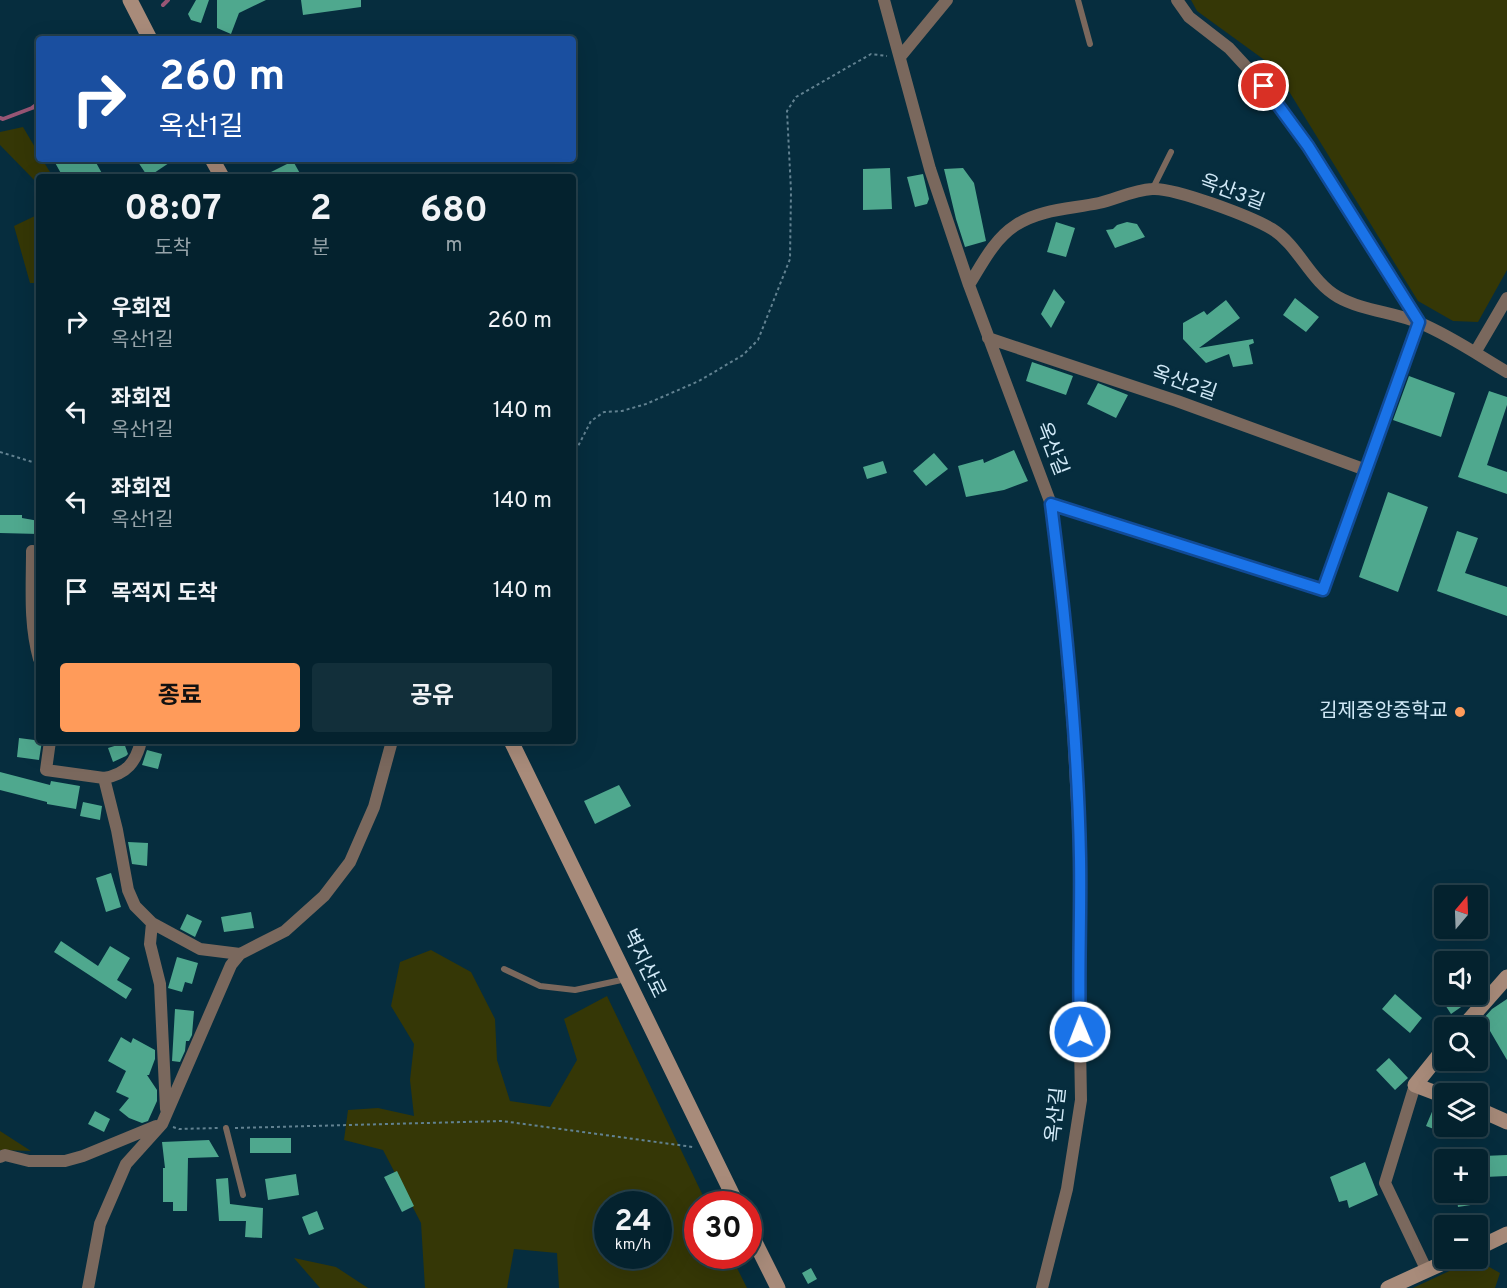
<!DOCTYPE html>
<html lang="ko">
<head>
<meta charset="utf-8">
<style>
	body { margin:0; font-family:Overpass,"Noto Sans KR",sans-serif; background:#122f3a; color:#f1f3f6; height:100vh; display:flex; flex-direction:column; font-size:22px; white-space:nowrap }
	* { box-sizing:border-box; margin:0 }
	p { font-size:20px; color:#97a4aa }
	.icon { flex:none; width:33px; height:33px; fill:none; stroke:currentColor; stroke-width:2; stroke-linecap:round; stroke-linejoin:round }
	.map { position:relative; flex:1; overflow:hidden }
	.details { position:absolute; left:36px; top:174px; width:540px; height:570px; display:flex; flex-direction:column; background:#04222e; border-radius:6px; box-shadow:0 6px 24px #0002,0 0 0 2px #253f4a }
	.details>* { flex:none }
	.banner { position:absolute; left:36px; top:36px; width:540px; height:126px; border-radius:6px; box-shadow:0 6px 24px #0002,0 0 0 2px #253f4a; background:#1a4fa0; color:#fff; overflow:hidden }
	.needle { width:39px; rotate:19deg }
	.tools { position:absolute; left:1434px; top:885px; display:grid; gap:12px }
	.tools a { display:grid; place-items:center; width:54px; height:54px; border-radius:6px; background:#04222e; box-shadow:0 6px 24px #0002,0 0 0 2px #253f4a; font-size:30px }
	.speed { position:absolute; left:594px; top:1191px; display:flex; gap:12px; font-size:30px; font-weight:700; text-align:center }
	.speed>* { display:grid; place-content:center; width:78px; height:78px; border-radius:50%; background:#04222e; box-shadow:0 6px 24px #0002,0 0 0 2px #253f4a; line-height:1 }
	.speed small { font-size:15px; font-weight:400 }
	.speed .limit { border:9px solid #d22; background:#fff; color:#111 }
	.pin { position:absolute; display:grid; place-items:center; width:51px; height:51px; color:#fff; margin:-26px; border:3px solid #fff; border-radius:50%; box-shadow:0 2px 6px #0007 }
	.me { position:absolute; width:66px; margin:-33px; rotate:359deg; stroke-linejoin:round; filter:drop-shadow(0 0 4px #0008) }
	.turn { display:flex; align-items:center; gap:21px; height:126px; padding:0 24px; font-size:27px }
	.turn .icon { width:78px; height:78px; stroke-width:2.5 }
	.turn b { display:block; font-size:42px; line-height:51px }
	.eta { display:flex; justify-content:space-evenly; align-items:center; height:102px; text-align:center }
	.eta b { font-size:36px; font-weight:700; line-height:42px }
	.primary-button { display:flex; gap:12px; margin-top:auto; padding:12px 24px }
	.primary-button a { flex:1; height:69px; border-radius:6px; background:#ff9b5a; color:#111; font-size:24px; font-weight:700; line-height:69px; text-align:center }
	.primary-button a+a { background:#122f3a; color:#f1f3f6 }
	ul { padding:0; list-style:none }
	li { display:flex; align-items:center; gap:18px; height:90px; padding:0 24px }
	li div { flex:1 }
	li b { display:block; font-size:22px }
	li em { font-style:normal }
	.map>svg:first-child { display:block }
</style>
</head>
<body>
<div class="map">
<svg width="1507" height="1288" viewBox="0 0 1507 1288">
	<rect width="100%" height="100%" fill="#062d3e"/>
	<!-- green -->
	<path fill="#353706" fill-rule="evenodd" d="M1191,0h316v270l-29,52 -25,-1 -35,-20 -144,-234 -77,-56z
		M23,127l16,27v5h3l11,18h-14v8l-39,-40v-13z
		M39,214v69h-9l-16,-57z
		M431,950l40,22 24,47 2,41 13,41 40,6 27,-47 -13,-41 43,-23 100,208h-9v52h33l16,32h-188l-2,-35 -43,-4 -7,39h-82l-4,-65 -38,-73 -39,-10 4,-30 30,-2 36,8 -4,-36 4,-36 -23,-38 9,-44zM608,1204h50v52h-50z
		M0,1131l31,20 -31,-1z
		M294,1258l42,9 32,21h-48z
		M1475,1259l25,14 -5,15h-82z"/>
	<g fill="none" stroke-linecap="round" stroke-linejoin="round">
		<!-- stream -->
		<path stroke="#985675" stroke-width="4" d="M163,5l5,-5
			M0,118l3,1 29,-11 7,-5"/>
	</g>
	<!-- building -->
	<path fill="#4fa88e" d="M196,0h13l-8,23 -10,-3 -3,-6z
		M217,0h49l-27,13 -8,21 -14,-6z
		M301,0h60v7l-58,8z
		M53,159h41l10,18h-41z
		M136,159h39l-27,18z
		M293,161l9,16h-41z
		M890,168l2,41 -29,1v-41z
		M963,168l11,15 12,58 -21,6 -9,-28 -12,-50z
		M923,174l6,25 -2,5 -12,3 -8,-30z
		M1056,222l19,6 -9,29 -19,-5z
		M1127,222l10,2 8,13 -30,11 -9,-18 7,-1 4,-4z
		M1054,289l11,13 -14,26 -10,-14z
		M1295,298l24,19 -13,15 -23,-17z
		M1226,300l14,18 -41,30 54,-9 1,4 -5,2 4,19 -20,3 -4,-13 -23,9 -23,-24v-16l21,-12 3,4z
		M1032,362l41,14 -7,19 -40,-14z
		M1409,376l46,17 -14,44 -48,-17z
		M1098,383l30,12 -12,23 -29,-14z
		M1489,391l18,6v8l-20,60 20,7v22l-49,-17z
		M1014,450l14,31 -24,9 -38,7 -8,-31 25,-7 1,4z
		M934,453l14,16 -22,17 -13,-15z
		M883,461l4,12 -20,6 -4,-12z
		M1388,492l40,15 -30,85 -39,-15z
		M0,515h22v3l17,3v13l-39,-1z
		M1457,531l21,7 -13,35 42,14v29l-70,-25z
		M19,738l23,3 -3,19 -22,-3z
		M124,743l4,11 -2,2 -13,6 -5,-14z
		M147,750l15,4 -4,15 -16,-4z
		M0,772l50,13 1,-4 29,5 -4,23 -29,-5v-2l-47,-12z
		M619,785l12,21 -36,18 -11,-23z
		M83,802l19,4 -2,14 -20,-4z
		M128,842l20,1 -1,23 -15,-2z
		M111,873l10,34 -15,5 -10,-34z
		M251,912l3,16 -30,4 -3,-15z
		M187,914l15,7 -7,16 -15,-8z
		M61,941l37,25 12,-20 20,12 -13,22 15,9 -6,10 -72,-47z
		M177,957l21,6 -6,21 -7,-2 -3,10 -14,-4z
		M1395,994l27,24 -12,15 -28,-24z
		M1438,994h19l7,11 -13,9z
		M1507,999v61l-24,-41 9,-10z
		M175,1009l19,2 -2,24 -3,6h-3l-1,10 -5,11 -8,-1z
		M121,1037l10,6 2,-5 22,12v9l-6,16h-2l10,15v11l-9,20 -6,2 -13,-5 -10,-8 10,-12 -13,-6 10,-21 -18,-10z
		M1389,1058l19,20 -13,12 -19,-20z
		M1434,1107l10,4v22l-18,-7z
		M95,1111l15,8 -6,13 -16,-8z
		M250,1138h41v15h-41z
		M209,1140l10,17 -31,1 -1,53h-14v-9h-10v-34h2l-3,-26z
		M1507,1155v21l-22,1 -2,-21z
		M1365,1162l13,33 -29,13 -2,-8 -8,2 -9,-25z
		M397,1171l17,35 -12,6 -18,-35z
		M296,1174l3,21 -31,5 -3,-21z
		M228,1178l2,26 33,4 -1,30 -17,-1 1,-16h-27l-3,-42z
		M1456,1192h20l1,12 -19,3z
		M317,1211l7,18 -15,6 -7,-18z
		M811,1268l6,11 -9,5 -6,-11z"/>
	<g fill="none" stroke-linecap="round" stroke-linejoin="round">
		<!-- path -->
		<path stroke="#628291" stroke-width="2" stroke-dasharray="3 3" stroke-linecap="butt" d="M0,452l39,12
			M573,456l18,-35 13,-9 18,-1 24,-7 53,-23 44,-26 15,-15 32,-81 1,-68 -4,-80 9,-14 75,-43 16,2
			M173,1127l6,2 39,-1
			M235,1128l267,-7 191,26"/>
		<!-- lane -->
		<path stroke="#7a685d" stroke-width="6" d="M1078,0l12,44
			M1153,188l18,-36
			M504,969l36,17 35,4 51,-11
			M226,1128l17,67"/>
		<!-- street -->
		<path stroke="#7a685d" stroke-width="12" d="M884,0l46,169 39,116 82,219 10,77 12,148 7,129 -1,129 2,113 -14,89 -25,99
			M900,57l47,-57
			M969,285c13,-21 25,-46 47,-60 25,-16 55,-16 83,-22 17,-4 35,-13 53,-14 22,-2 100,28 120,40 27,17 38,52 66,68 25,14 56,15 82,26 31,13 58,32 87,49
			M988,338l189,63 189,69
			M1476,351l31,-53
			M1051,504l272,86 96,-268 -111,-176 -44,-60 -35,-38 -40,-31 -12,-17
			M39,552l-7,-1c0,37 -3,72 7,108
			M50,741l-4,29 58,8 13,52 11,60 7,16 17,17 48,26 40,5
			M104,778c23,-4 32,-16 37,-37
			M152,923l-2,21 10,40 6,125
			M1415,1085l-30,98 42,88
			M0,1157l5,-2 24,6h36l18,-5 73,-30
			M88,1288l12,-64 26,-60 36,-40 69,-159 9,-11 45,-23 39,-35 26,-34 24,-55 18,-66"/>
		<!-- secondary -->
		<path stroke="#a88b7a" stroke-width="15" d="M130,0l20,39
			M212,159l10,18
			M511,741l226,463
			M1462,1028l45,-51
			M1444,1049l-29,36 29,11
			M1478,1109l29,13
			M748,1228l30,60
			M1478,1248l29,-14
			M1388,1288l66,-30"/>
	</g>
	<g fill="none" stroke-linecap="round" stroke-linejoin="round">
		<defs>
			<path id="route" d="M1080,1032c-2,-58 1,-116 0,-174 -2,-118 -14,-237 -29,-354l272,86 96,-268 -111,-176 -44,-60"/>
		</defs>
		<!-- route casing -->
		<use href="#route" stroke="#114b97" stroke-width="15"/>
		<!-- route -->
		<use href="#route" stroke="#1a73e8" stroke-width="10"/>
	</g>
	<!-- markers -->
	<circle fill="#ff9b5a" stroke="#062d3e" stroke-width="2" cx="1460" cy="712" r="6"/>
	<g text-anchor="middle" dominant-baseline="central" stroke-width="6" stroke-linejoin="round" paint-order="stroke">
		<!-- street labels -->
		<g font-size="20" fill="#d1e9f7" stroke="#062d3e">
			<text transform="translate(1232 193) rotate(20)">옥산3길</text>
			<text transform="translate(1184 384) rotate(19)">옥산2길</text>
			<text transform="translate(1051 449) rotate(69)">옥산길</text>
			<text transform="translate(643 964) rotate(64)">벽지산로</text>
			<text transform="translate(1057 1115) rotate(-84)">옥산길</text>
		</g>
		<!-- poi labels -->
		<g font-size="20" fill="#d1e9f7" stroke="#062d3e" text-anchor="end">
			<text x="1448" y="712">김제중앙중학교</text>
		</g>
	</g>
</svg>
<div class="tools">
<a><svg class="needle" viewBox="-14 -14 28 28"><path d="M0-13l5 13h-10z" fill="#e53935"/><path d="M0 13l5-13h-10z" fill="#97a4aa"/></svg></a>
<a><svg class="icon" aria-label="sound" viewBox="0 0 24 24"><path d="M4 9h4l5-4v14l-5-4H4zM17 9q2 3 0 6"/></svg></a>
<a><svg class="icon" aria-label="search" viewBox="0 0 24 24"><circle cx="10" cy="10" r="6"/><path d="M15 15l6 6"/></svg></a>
<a><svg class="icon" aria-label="layers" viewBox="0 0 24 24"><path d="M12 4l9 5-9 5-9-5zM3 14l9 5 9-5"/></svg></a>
<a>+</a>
<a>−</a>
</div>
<div class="speed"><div>24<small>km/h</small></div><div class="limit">30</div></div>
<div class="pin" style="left:1264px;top:86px;background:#d93025"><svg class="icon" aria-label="arrive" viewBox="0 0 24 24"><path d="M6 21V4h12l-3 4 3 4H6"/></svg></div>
<svg class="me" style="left:1080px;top:1032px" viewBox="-20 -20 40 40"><circle r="17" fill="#1a73e8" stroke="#fff" stroke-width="3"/><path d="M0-11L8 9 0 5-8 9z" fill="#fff"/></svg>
<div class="banner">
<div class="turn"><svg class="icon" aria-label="right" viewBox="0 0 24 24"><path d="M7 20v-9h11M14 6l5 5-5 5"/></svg><div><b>260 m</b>옥산1길</div></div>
</div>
<section class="details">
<div class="eta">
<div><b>08:07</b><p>도착</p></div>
<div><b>2</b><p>분</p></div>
<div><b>680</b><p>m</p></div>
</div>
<ul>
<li><svg class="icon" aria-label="right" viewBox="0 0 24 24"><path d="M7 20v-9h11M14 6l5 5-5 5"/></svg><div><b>우회전</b><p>옥산1길</p></div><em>260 m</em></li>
<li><svg class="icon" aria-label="left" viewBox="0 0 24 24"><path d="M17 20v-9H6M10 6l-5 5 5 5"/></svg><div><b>좌회전</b><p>옥산1길</p></div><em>140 m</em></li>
<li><svg class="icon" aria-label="left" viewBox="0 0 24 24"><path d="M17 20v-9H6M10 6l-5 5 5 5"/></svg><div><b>좌회전</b><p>옥산1길</p></div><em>140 m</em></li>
<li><svg class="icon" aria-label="arrive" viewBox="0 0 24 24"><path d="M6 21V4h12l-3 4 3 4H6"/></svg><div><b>목적지 도착</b></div><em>140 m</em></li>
</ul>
<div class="primary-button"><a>종료</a><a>공유</a></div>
</section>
</div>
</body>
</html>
